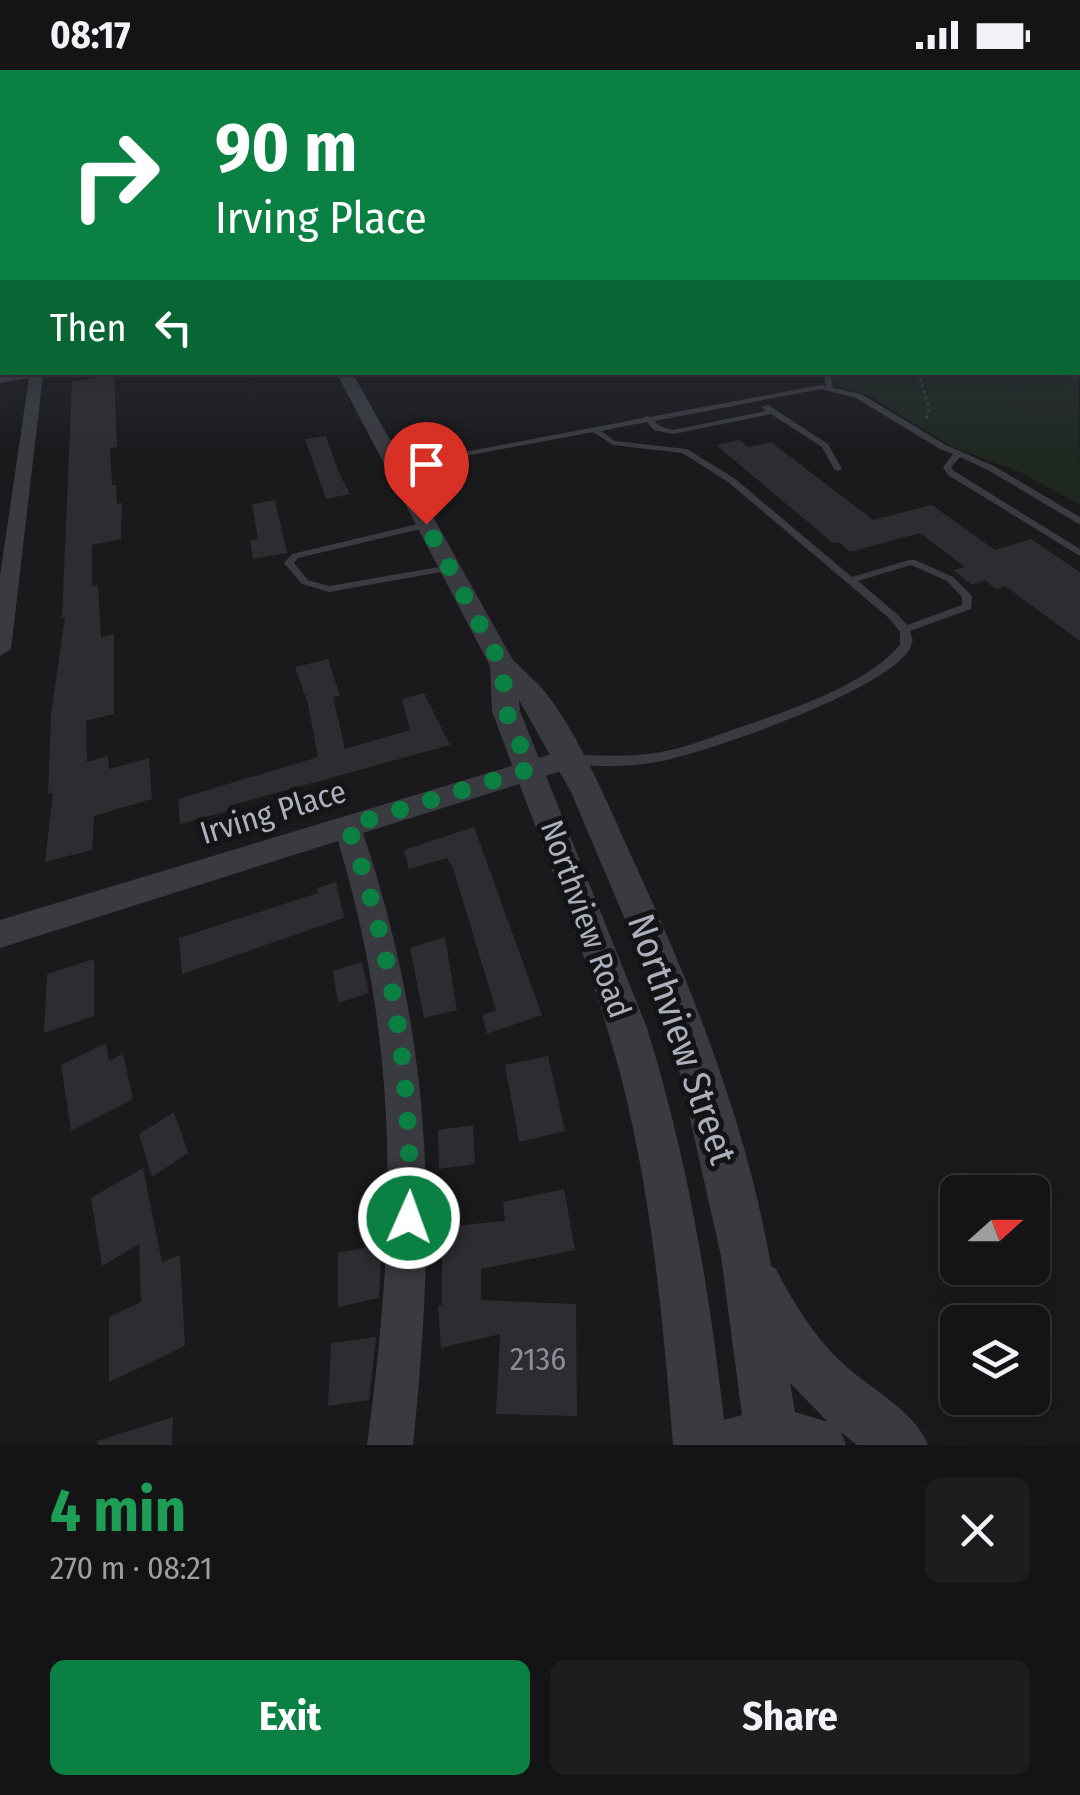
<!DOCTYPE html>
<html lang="en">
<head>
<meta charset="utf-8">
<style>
	body { margin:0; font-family:"Fira Sans Condensed",sans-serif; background:#1d1c1e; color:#f1f3f6; height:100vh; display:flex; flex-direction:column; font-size:38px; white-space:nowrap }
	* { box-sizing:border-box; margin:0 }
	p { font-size:32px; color:#9d9ea0 }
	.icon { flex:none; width:55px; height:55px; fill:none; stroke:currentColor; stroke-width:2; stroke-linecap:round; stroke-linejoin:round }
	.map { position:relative; height:1375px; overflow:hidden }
	.drawer { display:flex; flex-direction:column; background:#141315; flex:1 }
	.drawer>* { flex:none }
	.guide { position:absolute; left:0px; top:0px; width:1080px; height:305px; box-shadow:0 5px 25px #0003,0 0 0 2px #333234; background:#0b8043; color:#fff; overflow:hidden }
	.needle { width:65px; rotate:69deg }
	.fabs { position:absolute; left:940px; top:1105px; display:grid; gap:20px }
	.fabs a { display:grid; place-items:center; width:110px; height:110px; border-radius:15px; background:#141315; box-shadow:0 5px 25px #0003,0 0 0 2px #333234; font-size:50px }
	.pin { position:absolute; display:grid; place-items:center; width:85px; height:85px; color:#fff; margin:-102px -42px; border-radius:50% 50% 50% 0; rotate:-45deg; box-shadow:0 0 10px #0007 }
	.pin .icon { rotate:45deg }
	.me { position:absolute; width:110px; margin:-55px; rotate:2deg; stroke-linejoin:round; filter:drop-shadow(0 0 8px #0008) }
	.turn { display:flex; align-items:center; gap:35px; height:210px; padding:0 50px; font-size:45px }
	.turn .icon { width:130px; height:130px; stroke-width:2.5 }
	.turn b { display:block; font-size:70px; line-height:85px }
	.then { display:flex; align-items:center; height:95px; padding:0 50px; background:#0003; gap:20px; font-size:38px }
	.round { display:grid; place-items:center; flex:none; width:105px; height:105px; border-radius:15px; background:#1d1c1e }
	.head { display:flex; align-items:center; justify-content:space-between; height:170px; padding:0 50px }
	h1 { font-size:60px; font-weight:700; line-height:75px; color:#1e9e55 }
	.button { display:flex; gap:20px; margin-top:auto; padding:20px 50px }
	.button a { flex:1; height:115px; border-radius:15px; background:#0b8043; color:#fff; font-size:40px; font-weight:700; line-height:115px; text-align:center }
	.button a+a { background:#1d1c1e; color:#f1f3f6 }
	.status { display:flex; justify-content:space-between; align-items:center; height:70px; padding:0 50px; background:#141315; direction:ltr }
	.status svg { height:28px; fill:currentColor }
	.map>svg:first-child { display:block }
</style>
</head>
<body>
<div class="status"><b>08:17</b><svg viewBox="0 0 49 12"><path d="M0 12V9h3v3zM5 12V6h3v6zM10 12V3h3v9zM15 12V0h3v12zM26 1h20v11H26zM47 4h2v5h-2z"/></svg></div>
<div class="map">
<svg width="1080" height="1375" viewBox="0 0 1080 1375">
	<rect width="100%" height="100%" fill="#1a191c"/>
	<!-- green -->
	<path fill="#1f2721" d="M1078,190l2,245 -58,-32 -70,-26 -84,-52 -32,-10 -14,-12 256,-1z"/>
	<!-- building -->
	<path fill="#2d2c30" d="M114,304l3,73 -7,1 2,37h4l1,19 5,-1 -1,36 -29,6v41l6,-1 3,52 13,-3v80l-28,7 1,41 21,-6 1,13 40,-11 3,41 -58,17 -2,34 -47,12 8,-69 -5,1 3,-79 14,-98 -3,1 10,-236z
		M326,366l13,37 11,21 -24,5 -21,-60z
		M739,370l9,7 23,-5 102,78 59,-15 63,45 36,-11 49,33v69l-75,-55 -9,3 -11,-9 -13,5 -19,-15 12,-3 -45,-34 -70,19 -11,-10 -6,1 -117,-98z
		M275,430l12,53 -34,6 -3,-19 8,-1 -6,-35z
		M328,589l12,37 -7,1 12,52 65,-19 -8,-31 22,-6 26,52 -214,59v5l-56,15 -2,-25 140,-42 -10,-53 -13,-37z
		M474,757l68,188 -55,19 -5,-19 14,-5 -43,-142 -6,-10 -38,11 -5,-19z
		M336,812l8,36 -162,56 -3,-36 139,-45 -1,-5z
		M445,867l12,73 -33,8 -14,-70z
		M94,889v57l-50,17 3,-59z
		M362,892l7,31 -31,10 -5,-32z
		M106,973l3,18 14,-7 10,45 -62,32 -10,-66z
		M548,986l17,75 -46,11 -14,-77z
		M174,1042l14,41 -36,24 -13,-43z
		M473,1055l2,39 -36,5 -1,-39z
		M143,1098l19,94 18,-7 5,91 -76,36v-65l32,-15 -2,-58 -37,22 -11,-68z
		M564,1119l11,61 -94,19v31l95,4 1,112 -81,-2 4,-80 -59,14 -3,-42 4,-1v-78l63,-6 -2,-19z
		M382,1174l-3,54 -41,9v-54z
		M376,1267l-7,63 -41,6 3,-63z
		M173,1347l-1,28h-74l-1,-4z"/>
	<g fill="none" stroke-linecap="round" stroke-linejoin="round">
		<!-- path -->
		<path stroke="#404248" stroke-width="2.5" stroke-dasharray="2.5 4" stroke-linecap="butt" d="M918,302l11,36 -3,12"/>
		<!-- service -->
		<path fill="#3a3b41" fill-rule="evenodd" d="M823,302h7l3,16 28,6 85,51 48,21 86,51v7l-3,-1 -89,-53 -28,-13 -9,10 3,4 126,78v7l-132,-81 -5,-8 10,-13 -13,-5 -84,-51 -35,-9 -167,32 6,5 13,4 93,-19 -5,-4 7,-2 60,39 14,25 -4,2 -4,-2 -12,-22 -51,-33 -98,20 -19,-4 -7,-8 -46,9 14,10 72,8 47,29 118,99 57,-17h6l38,17 19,19 -1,13 -61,22c2,7 4,8 1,15 -16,42 -208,108 -254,116 -29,5 -63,6 -91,0l-2,-3 2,-3 4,-2c28,2 57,3 85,-1 25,-4 50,-13 74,-22 53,-18 135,-44 171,-86v-13l-10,-13 -162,-137 -46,-29 -69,-8 -20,-13 -197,37 -4,-2 4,-2 247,-47 4,-2 3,1 171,-32 5,1zM911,495l36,16 15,16v8l-55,20 -9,-10 -40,-34z
			M426,452l5,3 -2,2 -131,31 -4,5 14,17 21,6 121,-21 5,3 -2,2 -124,22 -27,-8 -18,-21 8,-9z"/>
		<!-- minor -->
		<path fill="#3a3b41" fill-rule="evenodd" d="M0,204h2v6h-2z
			M0,249h2v8h-2z
			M14,302h33l-4,3 -32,274 -11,7v-80l29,-198 -29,5v-8z
			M568,679l9,3 4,7 -4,7 -214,67c72,216 73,389 50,612h-46c29,-214 34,-395 -29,-604l-338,107v-28z"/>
		<!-- tertiary -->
		<path fill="#3a3b41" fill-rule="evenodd" d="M336,302h16l161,288c11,11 23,21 33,33 35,45 64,116 88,169 60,129 113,264 137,404l5,3c17,33 36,64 62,90 29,29 75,49 90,86h-71l-16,-13 5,13h-173c-10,-124 -21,-248 -52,-368 -33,-125 -85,-245 -129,-366l-2,-45zM519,630l52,92 61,144 45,125 44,195 21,159 -18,5c-15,-133 -37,-264 -77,-392l-127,-317zM790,1313l38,39 -33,-10z"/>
	</g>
	<!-- sky -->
	<linearGradient id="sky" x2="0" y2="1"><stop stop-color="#0e0e0f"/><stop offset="0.5" stop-color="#383e4b"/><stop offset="1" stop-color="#383e4b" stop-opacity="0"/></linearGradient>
	<rect width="1080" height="382" fill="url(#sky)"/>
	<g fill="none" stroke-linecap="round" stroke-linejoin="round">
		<!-- route -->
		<path stroke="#0b8043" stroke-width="18" stroke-dasharray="0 32.4" d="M409,1148c4,-135 -16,-265 -61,-392l182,-57 -24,-58 -4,-45 -76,-142"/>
	</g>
	<g text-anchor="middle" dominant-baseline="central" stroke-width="10" stroke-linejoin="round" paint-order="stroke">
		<!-- street labels -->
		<g font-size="32" fill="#abb0bc" stroke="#141417">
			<text transform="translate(273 742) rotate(-17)">Irving Place</text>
			<text transform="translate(586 849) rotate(70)">Northview Road</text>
		</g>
		<!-- near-number labels -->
		<g font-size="32" fill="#8b8e98">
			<text x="538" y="1289">2136</text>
		</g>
		<!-- near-street labels -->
		<g font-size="38" fill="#abb0bc" stroke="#141417">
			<text transform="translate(682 969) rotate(71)">Northview Street</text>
		</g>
	</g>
</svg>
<div class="fabs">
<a><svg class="needle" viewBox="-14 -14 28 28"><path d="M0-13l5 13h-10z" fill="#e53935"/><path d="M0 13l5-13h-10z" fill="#9d9ea0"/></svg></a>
<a><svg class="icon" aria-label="layers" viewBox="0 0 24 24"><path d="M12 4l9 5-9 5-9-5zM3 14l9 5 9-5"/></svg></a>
</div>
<div class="pin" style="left:426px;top:454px;background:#d93025"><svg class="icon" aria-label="arrive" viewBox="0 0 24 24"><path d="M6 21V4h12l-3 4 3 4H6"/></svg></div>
<svg class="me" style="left:409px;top:1148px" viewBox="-20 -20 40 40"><circle r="17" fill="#0b8043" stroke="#fff" stroke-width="3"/><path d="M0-11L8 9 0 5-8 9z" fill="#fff"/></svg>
<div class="guide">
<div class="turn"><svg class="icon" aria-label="right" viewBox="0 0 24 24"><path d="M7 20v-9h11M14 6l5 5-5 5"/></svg><div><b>90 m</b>Irving Place</div></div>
<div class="then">Then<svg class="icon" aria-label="left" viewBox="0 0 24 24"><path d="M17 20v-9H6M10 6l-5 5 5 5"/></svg></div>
</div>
</div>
<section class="drawer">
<div class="head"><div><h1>4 min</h1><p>270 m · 08:21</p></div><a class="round"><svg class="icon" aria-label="close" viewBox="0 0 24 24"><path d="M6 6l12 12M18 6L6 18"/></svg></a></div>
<div class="button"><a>Exit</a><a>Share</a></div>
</section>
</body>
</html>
